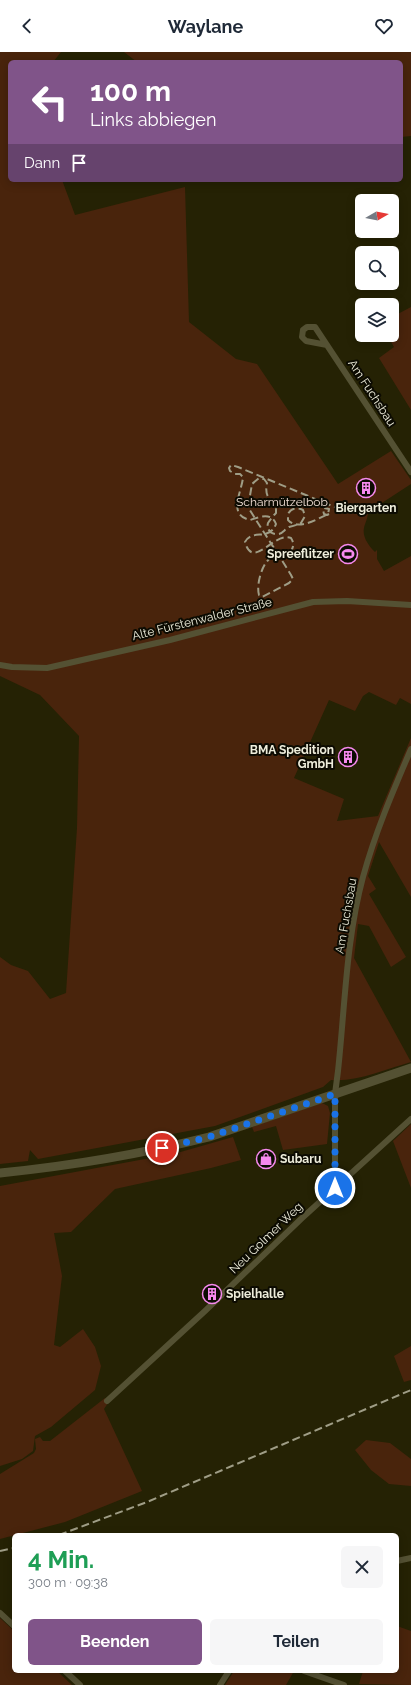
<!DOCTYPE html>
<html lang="de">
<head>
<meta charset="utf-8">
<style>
	body { margin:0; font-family:Raleway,sans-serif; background:#f6f6f7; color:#1f2937; height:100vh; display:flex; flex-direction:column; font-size:15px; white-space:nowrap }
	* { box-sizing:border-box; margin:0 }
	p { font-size:13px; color:#747a83 }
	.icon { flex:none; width:22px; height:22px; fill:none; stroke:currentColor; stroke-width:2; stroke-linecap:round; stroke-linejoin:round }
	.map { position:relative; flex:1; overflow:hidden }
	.sheet { position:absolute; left:12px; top:1481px; width:387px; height:140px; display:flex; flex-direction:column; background:#fff; border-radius:6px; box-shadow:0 2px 10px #0003 }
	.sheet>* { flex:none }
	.top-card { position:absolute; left:8px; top:8px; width:395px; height:122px; border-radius:6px; box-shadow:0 2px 10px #0003; background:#805489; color:#fff; overflow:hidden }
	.needle { width:26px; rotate:81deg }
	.controls { position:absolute; left:355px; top:142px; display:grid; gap:8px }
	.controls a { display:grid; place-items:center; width:44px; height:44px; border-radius:6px; background:#fff; box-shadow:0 2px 10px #0003; font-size:20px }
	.pin { position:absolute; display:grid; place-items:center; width:34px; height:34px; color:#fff; margin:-17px; border:2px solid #fff; border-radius:50%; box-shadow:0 1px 4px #0007 }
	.me { position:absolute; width:44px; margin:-22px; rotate:0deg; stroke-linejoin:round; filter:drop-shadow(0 0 3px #0008) }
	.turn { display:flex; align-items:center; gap:14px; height:84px; padding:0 16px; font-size:18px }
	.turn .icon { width:52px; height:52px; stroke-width:2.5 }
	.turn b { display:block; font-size:28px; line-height:34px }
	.then { display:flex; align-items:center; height:38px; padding:0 16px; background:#0003; gap:8px; font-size:15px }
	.round { display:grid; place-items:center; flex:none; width:42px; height:42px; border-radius:6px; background:#f6f6f7 }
	.headline { display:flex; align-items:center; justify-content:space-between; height:68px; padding:0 16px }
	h1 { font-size:24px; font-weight:700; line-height:30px; color:#1e9e55 }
	.cta { display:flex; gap:8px; margin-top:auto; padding:8px 16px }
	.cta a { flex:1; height:46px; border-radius:6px; background:#805489; color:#fff; font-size:16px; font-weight:700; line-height:46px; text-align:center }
	.cta a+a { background:#f6f6f7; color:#1f2937 }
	header { display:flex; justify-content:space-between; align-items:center; height:52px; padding:0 16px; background:#fff; font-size:18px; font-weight:700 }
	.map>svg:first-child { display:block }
</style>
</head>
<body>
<header><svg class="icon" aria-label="back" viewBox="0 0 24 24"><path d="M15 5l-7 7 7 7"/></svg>Waylane<svg class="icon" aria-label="heart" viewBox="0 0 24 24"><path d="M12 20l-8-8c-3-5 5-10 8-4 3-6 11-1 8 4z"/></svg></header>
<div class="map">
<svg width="411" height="1633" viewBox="0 0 411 1633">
	<rect width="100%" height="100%" fill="#252204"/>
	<!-- green -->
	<path fill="#49240c" d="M0,0h61l-8,10h-43v118h52l13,35 110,-28 4,135 47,37 21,5 81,120 53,-33 20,29v4l-43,28c0,6 -3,11 -4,16 -2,9 5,18 11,24l2,-2v9l7,12 27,-15v148l-11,-6 -4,7 -27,-13 -6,4 -8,15 -26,-11 -35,78 50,21 -7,22 41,-5 33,-78v159l-32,-55 -11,34 8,13 -7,5 37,63 -15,10 -22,-41 -11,-2 -4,34 57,104c-25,7 -53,20 -80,18l-8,7 -108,39 -177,33 -8,-9 -2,11 -28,3v-207l11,8 17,6 22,28 16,-6 11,-165 2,-92 -39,-41 -40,-19z
		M124,0h287v84l-10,1v-75h-264z
		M411,255v103l-32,-52 15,-11 -7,-12h5v-18z
		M322,1051l6,3 2,7 -3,31 -44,6 -7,-24 -22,6 -2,-5z
		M411,1072v64l-18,-47z
		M233,1085l8,23 -30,8 -96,21 -44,43 -17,1 8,43 -8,69 6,2 23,-18 12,18 6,19 -6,24 -44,37 -16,9 -2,15 -11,8 -22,7v-280l177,-33z
		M411,1294v34l-7,2 -10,-26z
		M105,1346l3,5 -4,6 38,82 -77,31 -65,17v-65l34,-21 2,-4 -1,-10 5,-2 3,4h7z
		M366,1388l24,3 21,16v27l-22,-2 -18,-14 -16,-20z
		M0,1566l14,13v40h43l15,14h-72z
		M397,1574l14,5v54l-52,-1 4,-13h34z
		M234,1619h60l-8,14h-61z"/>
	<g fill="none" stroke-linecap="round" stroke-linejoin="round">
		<!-- minor -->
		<path stroke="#545133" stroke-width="6" d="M327,293l-21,-4 -4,-4 1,-7 4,-3h8l96,145
			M0,613l12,2 35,1 123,-28 143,-38 34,-1 64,4
			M335,1136v-94l3,-23c7,-65 8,-131 25,-194 12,-44 30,-86 48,-128
			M107,1349l98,-90 96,-92 110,-100
			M397,1509l14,-3
			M0,1561l14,13
			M65,1619l15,14
			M304,1619l40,14
			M220,1633l9,-14"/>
		<!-- secondary -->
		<path stroke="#545133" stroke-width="9" d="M0,1121c70,-7 141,-19 209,-36l202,-69"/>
		<!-- rail -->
		<path stroke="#9f9d86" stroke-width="2" stroke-dasharray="8 4" stroke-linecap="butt" d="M329,462l-2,1 -3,-1 -1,-4 1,-2 5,1 -1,5c-11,5 -30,17 -40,6v-6c3,-6 9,-7 15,-4l2,6 -4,7c-4,2 -8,3 -12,4 -4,2 -6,6 -10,7 -7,1 -13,-4 -11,-11 2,-3 5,-7 8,-10v-9c-9,-5 -11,-11 -9,-21l-3,-4 -5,-1 -7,6 -4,23c14,23 29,45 43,68l2,4 -4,4 -27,14 -3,-2c-3,-10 3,-33 13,-38 6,-3 13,-3 19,-6 3,-5 3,-8 0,-13 -17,-7 -38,33 -46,4 8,-14 24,0 31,-18 -4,-12 -17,-7 -26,-4 -23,-5 -8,-28 -7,-43l-3,-3h-5l-5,-3 -1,-3 2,-3 7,2 104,43
			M59,1483l88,-33 264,-112
			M0,1499l14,-3"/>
	</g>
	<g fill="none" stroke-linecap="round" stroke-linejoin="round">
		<!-- route -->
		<path stroke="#1a73e8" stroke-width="7" stroke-dasharray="0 12.6" d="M162,1096l47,-11 126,-43v94"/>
	</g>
	<!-- icons -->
	<defs>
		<symbol id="building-ring" viewBox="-11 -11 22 22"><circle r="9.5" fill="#0c0b02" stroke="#f689ee" stroke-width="1.5"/><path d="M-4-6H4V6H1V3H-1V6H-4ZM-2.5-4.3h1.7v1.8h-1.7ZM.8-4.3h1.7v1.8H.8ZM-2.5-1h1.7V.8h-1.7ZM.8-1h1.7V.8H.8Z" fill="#f689ee"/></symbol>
		<symbol id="stadium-ring" viewBox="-11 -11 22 22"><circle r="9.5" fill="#0c0b02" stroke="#f689ee" stroke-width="1.5"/><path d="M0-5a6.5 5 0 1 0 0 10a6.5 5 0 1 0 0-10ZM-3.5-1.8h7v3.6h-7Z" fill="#f689ee"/></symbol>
		<symbol id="shop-ring" viewBox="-11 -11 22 22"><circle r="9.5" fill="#0c0b02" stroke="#f689ee" stroke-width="1.5"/><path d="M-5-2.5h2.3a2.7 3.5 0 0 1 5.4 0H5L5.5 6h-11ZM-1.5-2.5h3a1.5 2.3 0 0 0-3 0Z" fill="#f689ee"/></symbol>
	</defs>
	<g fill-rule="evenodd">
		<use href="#building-ring" x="355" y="425" width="22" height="22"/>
		<use href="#stadium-ring" x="337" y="491" width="22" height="22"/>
		<use href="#building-ring" x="337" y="694" width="22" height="22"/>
		<use href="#shop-ring" x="255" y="1096" width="22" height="22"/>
		<use href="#building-ring" x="201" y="1231" width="22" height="22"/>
	</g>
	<g text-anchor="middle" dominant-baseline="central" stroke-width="4" stroke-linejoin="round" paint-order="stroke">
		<!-- street labels -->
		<g font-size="12" fill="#eeeddb" stroke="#0c0b02">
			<text transform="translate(372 341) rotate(57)">Am Fuchsbau</text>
			<text transform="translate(202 567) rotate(-14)">Alte Fürstenwalder Straße</text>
			<text transform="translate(346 864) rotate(-80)">Am Fuchsbau</text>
			<text transform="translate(266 1186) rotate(-44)">Neu Golmer Weg</text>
		</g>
		<!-- park labels -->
		<g font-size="12" fill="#f3e0d6" stroke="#0c0b02">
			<text x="282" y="450">Scharmützelbob</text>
		</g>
		<!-- poi labels -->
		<g font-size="12" font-weight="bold" fill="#eeeddb" stroke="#0c0b02" text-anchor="end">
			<text x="366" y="456" text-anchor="middle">Biergarten</text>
			<text x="334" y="502">Spreeflitzer</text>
			<text x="334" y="698">BMA Spedition<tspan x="334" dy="14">GmbH</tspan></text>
			<text x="280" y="1107" text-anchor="start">Subaru</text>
			<text x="226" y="1242" text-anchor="start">Spielhalle</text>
		</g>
	</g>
</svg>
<div class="controls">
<a><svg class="needle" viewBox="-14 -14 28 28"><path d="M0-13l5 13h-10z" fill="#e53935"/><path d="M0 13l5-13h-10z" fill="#747a83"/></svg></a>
<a><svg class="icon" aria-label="search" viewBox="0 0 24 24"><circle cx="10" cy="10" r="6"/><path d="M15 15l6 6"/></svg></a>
<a><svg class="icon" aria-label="layers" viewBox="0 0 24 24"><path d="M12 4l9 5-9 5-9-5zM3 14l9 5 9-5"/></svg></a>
</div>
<div class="pin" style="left:162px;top:1096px;background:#d93025"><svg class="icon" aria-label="arrive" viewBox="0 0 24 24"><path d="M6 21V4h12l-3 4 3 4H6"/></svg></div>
<svg class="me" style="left:335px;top:1136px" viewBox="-20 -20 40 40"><circle r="17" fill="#1a73e8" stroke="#fff" stroke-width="3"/><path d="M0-11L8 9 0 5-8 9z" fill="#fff"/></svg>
<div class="top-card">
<div class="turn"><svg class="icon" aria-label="left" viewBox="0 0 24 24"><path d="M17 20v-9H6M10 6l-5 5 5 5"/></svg><div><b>100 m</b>Links abbiegen</div></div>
<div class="then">Dann<svg class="icon" aria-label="arrive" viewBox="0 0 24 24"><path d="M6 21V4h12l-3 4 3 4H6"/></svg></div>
</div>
<section class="sheet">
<div class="headline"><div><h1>4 Min.</h1><p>300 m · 09:38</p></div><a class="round"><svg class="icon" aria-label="close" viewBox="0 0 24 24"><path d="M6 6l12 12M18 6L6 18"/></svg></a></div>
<div class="cta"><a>Beenden</a><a>Teilen</a></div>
</section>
</div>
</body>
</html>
